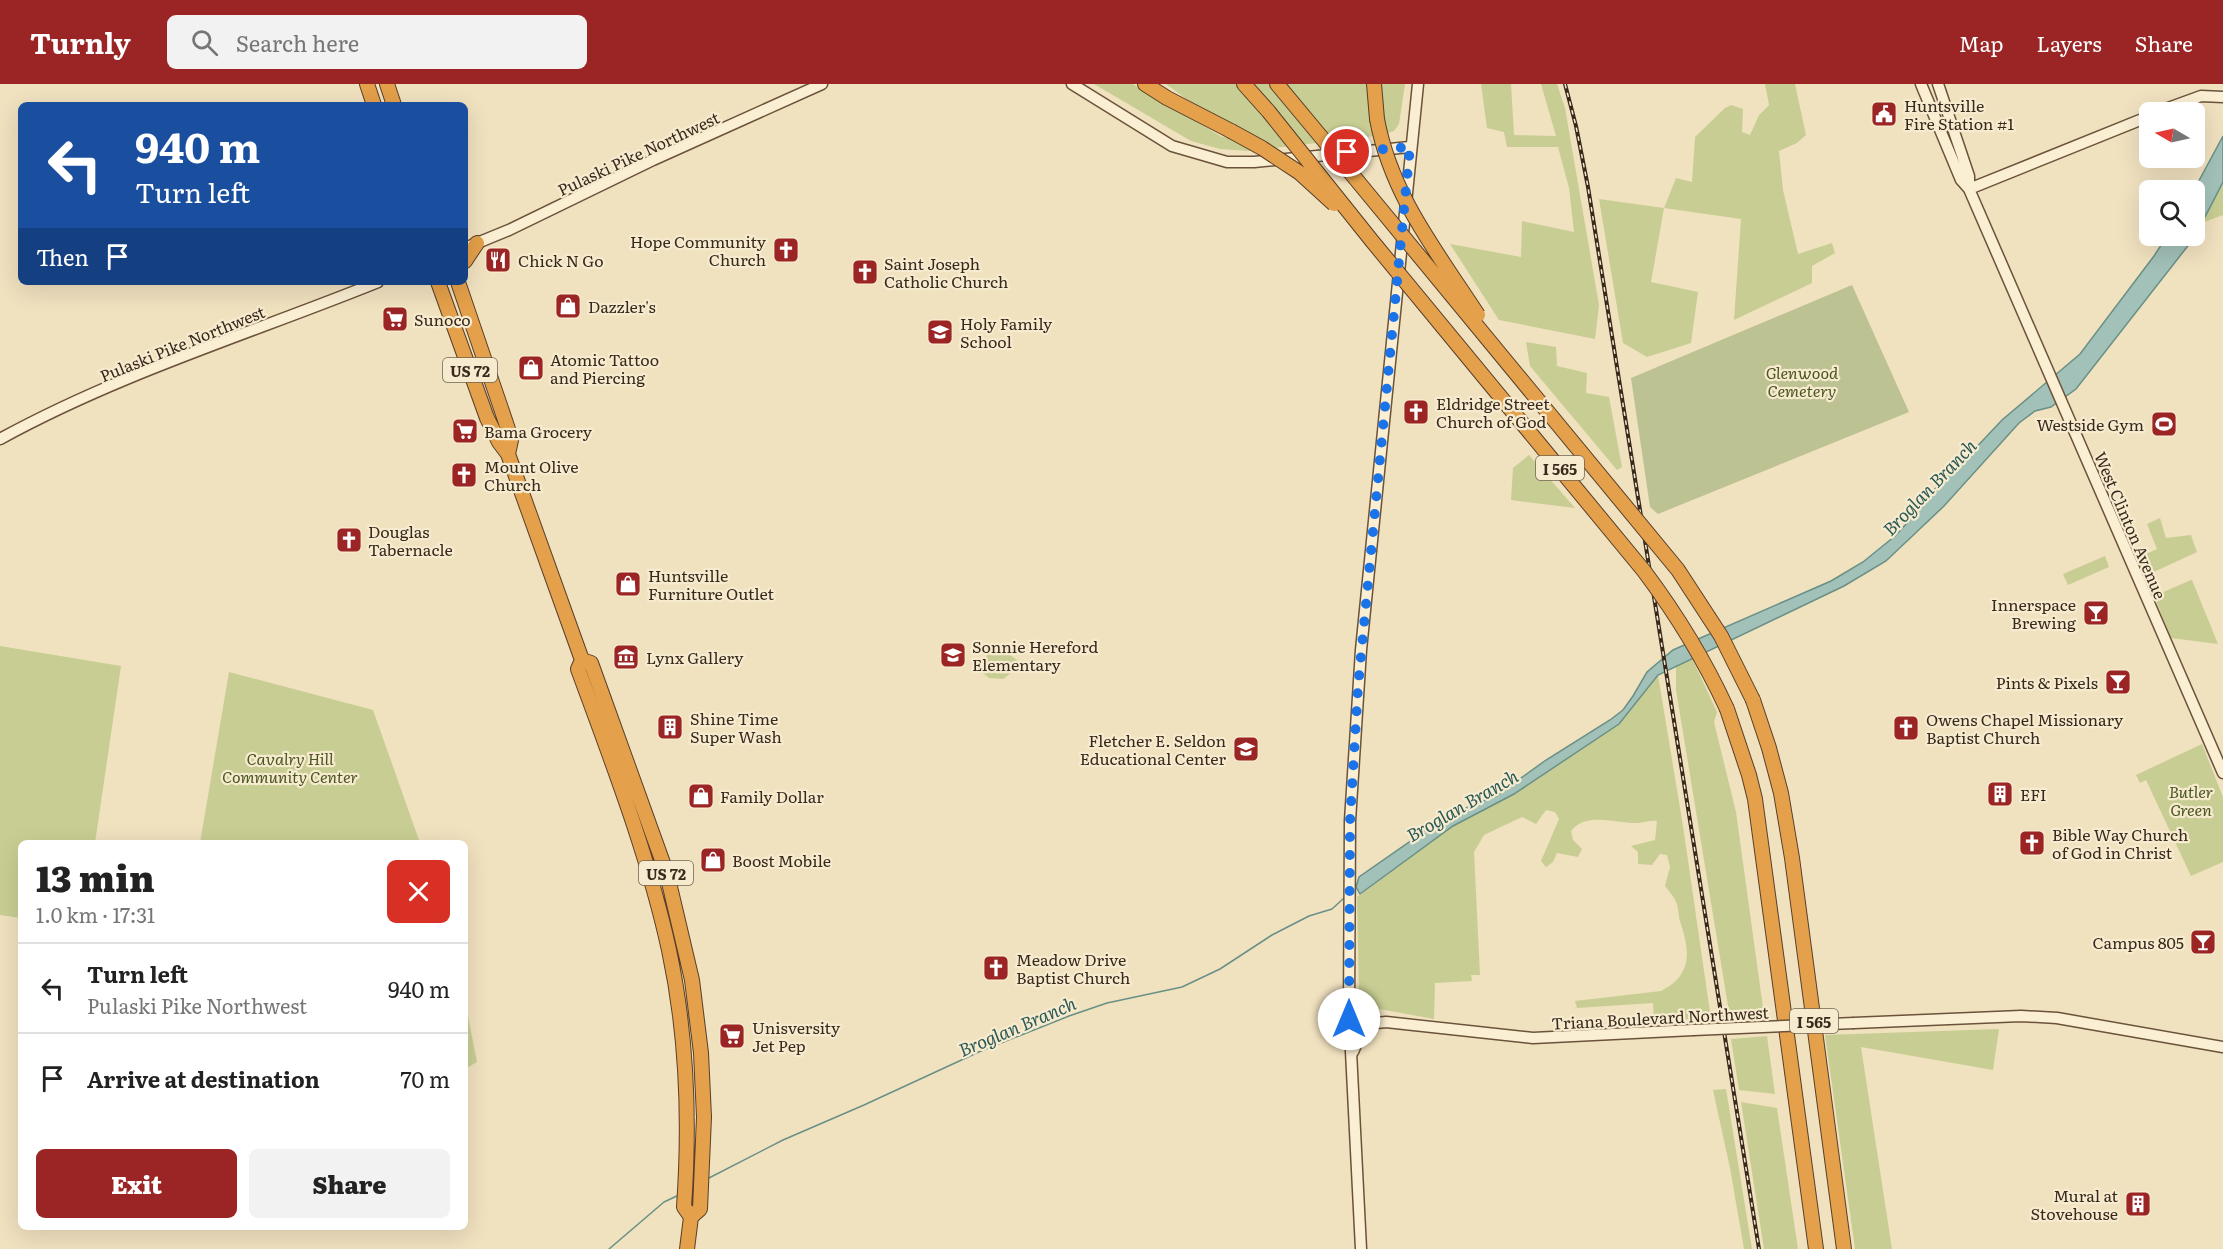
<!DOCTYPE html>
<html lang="en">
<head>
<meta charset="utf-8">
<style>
	body { margin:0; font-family:Literata,serif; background:#f2f2f2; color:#222; height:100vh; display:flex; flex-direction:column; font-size:22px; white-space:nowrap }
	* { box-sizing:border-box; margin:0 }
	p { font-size:20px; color:#767676 }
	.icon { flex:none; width:33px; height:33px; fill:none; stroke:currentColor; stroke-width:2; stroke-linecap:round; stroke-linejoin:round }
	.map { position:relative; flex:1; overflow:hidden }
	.sheet { position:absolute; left:18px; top:756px; width:450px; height:390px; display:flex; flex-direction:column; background:#fff; border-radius:9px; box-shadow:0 6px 24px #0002 }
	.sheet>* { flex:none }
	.guide { position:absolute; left:18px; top:18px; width:450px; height:183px; border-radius:9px; box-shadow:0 6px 24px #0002; background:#1a4fa0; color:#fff; overflow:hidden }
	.needle { width:39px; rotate:279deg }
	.fabs { position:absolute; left:2139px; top:18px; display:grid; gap:12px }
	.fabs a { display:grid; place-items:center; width:66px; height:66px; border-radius:9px; background:#fff; box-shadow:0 6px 24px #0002; font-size:30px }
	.pin { position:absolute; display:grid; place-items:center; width:51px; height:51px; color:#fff; margin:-26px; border:3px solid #fff; border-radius:50%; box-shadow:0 2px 6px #0007 }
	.me { position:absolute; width:66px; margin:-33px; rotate:0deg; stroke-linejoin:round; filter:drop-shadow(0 0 4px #0008) }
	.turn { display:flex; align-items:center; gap:21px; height:126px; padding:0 18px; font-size:27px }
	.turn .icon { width:78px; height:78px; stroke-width:2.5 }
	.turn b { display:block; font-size:42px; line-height:51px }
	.then { display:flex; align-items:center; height:57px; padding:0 18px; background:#0003; gap:12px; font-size:22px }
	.round { display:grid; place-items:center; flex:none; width:63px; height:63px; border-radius:9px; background:#f2f2f2 }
	.summary { display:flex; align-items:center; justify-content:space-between; height:102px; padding:0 18px }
	h1 { font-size:36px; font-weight:800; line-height:45px }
	.action { display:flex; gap:12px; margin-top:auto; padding:12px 18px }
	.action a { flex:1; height:69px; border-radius:9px; background:#9b2425; color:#fff; font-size:24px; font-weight:800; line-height:69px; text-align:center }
	.action a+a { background:#f2f2f2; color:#222 }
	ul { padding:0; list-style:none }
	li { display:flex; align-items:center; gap:18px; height:90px; padding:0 18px; border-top:2px solid #e0e0e0 }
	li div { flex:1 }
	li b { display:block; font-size:22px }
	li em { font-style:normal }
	header { display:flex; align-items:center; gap:36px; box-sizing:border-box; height:84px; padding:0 30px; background:#9b2425; color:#fff }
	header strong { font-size:28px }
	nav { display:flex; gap:33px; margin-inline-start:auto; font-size:21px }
	.search { width:420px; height:54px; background:#f2f2f2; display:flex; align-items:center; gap:15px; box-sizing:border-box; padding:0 21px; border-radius:9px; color:#767676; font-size:22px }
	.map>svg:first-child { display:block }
</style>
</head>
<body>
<header>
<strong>Turnly</strong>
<div class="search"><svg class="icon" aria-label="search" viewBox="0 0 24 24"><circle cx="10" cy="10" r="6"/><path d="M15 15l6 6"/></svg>Search here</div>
<nav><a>Map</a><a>Layers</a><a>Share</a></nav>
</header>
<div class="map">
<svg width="2223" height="1165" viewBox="0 0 2223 1165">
	<rect width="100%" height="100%" fill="#f0e1bf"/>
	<!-- green -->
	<path fill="#c8ce93" d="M1094,0h39l89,53 21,-5 -46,-25 -31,-23h202l7,52 -126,15 -29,-2 -29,-8z
		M1379,0h26l-6,40 -5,7 -9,3z
		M1481,0h30l3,51 42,1 -15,-52h16l8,24 34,197 -4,34 -96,-19 -49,-76 71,13 1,-36 52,11 -5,-44 -11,-41h-51l-3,-15 -17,-4z
		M1765,0h30l11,51 -9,8 -18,8 4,39 15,64 34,-11 3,10 -23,13v17l-78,37 7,-101 -77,-11 -13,74 47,10 -7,51 -44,14 -24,-14 -24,-144 65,9 12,-30 16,4 3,-45 30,-29 6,-3 12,4 -1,23 8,3 9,-20 10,-10z
		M2223,98v33l-21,8z
		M1526,258l30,5 1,19 30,7 -1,20 23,4 13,70 -5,3 -87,-104z
		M1529,371l46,53 -64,-8 2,-32z
		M2160,434l6,20 25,-3 6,17 -54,25 -8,-18 22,-10 -10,-25z
		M2105,472l4,11 -41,18 -5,-11z
		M2191,496h1l26,64 -47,-6 -17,-42z
		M995,561l16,6 -1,4 7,5 -3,11 -11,8 -14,-1 -9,-7 7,-16z
		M0,562l121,20 -26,177h-74v75l-21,-3z
		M1692,574l25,54 -3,10 22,90 28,203 -34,3 -54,-328v-23z
		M229,588l144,38 47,133h-220z
		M1658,591l25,151 28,193 -57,1 -1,-17 -76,5 -2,-7 86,-10c32,-16 29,-40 19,-70 -2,-6 -1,-13 -4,-19 -2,-5 -7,-11 -11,-16l5,-19 -3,-12 -7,-1 -8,11 -14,-1v-12l-7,-6 24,-6 2,-19c-7,-1 -11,1 -18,2 -23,1 -52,-12 -68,8l2,9 9,9 -4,8 -21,-4 -4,9 -7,5 -5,-6 18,-42 -4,-7 -9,-2 -10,14 -14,-7 -38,18 -10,17 6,123h-9l1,6 -37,2 -1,36 -71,-13 -4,-9 -2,-100 96,-71 61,-32 105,-70z
		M2202,660l21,53v65l-32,14 -45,-96 -6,3 -4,-8z
		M465,917l12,61 -12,7z
		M1999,945l-6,41 -132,-23 31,202h-37l-30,-214z
		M1767,952l8,58 -36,-4 -8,-51z
		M1726,1005l26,160h-8l-14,-81 -17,-78z
		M1741,1018l36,6 21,141h-34z"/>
	<!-- cemetery -->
	<path fill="#bdc292" d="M1852,201l57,127 -251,102 -8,-7 -19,-129z"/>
	<!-- water -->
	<path fill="#a2c1b8" stroke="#699086" stroke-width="1.5" d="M2223,52v46l-29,56 -118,151 -25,18 -16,4 -16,12 -75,83 -58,55 -42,25 -186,89 -39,49 -105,70 -61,32 -93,68 -4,-7 3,-10 69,-48 44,-24 24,-9 50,-36 64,-40 13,-10 10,-14 14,-24 26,-22 158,-69 32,-19 32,-26 26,-28 16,-22 32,-31 33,-35 78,-66 74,-98 13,-20h27v-46z"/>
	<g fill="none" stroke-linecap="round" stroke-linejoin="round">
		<!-- stream -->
		<path stroke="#699086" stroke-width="1.5" d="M707,1095l76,-39 81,-35 117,-54 88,-35 38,-13 75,-16 38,-18 52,-34 37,-19 23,-7 12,-11
			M609,1165l55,-47 15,-7"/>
		<defs>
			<path id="secondary" d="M1072,0l100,62 55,16h27l156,-15
				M1921,0l40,96 8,9 254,584
				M1938,0l31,92v13
				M2157,28l44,-16 22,1
				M1969,105l181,-73
				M465,164l44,-18 144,-70 169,-76
				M0,355c120,-66 252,-106 378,-157
				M1349,935l27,4 10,-1 147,16 160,-8
				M1854,939l167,-7 36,2 166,29
				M1353,968l9,-21 14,-8
				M1361,1165l-12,-237 1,-191 11,-171 57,-566"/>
			<path id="highway" d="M367,0l7,21
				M387,0l7,21
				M1145,0l22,14 64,33
				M1244,0l25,28
				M1277,0l45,54
				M1374,0l3,35
				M465,177l12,-18
				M438,198l49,136 12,24 9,12 74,206 -4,9c34,93 70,185 91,281 18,84 21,172 15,257l7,10
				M458,198l49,144 4,14 -3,14
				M582,576l9,3 76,211 25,106 9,73 3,64 -4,92 -9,8 -4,32
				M1753,616l16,48 12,45 11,65 52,391
				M1727,625l22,66 6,24 61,450"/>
		</defs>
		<!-- secondary casing -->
		<use href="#secondary" stroke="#6b523a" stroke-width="13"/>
		<!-- highway casing -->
		<use href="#highway" stroke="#573f2b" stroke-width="16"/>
		<!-- secondary -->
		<use href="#secondary" stroke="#faeed3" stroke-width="10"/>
		<!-- highway -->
		<use href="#highway" stroke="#e4a04a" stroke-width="14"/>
		<defs>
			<path id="rail" d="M1565,0l11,42 12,61 171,1062"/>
		</defs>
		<!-- rail casing -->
		<use href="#rail" stroke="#38291c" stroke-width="4"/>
		<!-- rail -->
		<use href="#rail" stroke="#f7ebcf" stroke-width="1.5" stroke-dasharray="4.5" stroke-linecap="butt"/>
		<defs>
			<path id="secondary-bridge" d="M1693,946l161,-7"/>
			<path id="highway-bridge" d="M1269,28l103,129 272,330c33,44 60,88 83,138
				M1377,35c14,76 60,133 101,196
				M1231,47l31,17 38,25 34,31
				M1322,54l356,432 43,66 32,64"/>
		</defs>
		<!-- secondary-bridge casing -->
		<use href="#secondary-bridge" stroke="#6b523a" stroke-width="13" stroke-linecap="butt"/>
		<!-- highway-bridge casing -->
		<use href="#highway-bridge" stroke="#573f2b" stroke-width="16" stroke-linecap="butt"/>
		<!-- secondary-bridge -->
		<use href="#secondary-bridge" stroke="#faeed3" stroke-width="10"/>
		<!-- highway-bridge -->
		<use href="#highway-bridge" stroke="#e4a04a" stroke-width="14"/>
	</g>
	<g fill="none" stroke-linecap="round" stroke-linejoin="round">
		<!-- route -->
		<path stroke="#1a73e8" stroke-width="10" stroke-dasharray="0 18" d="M1347,68l63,-5 -52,540 -8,134 -1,198"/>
	</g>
	<!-- icons -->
	<defs>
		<symbol id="civic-square" viewBox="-11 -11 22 22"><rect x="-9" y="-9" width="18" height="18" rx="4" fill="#9b2425" stroke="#f7ebcf"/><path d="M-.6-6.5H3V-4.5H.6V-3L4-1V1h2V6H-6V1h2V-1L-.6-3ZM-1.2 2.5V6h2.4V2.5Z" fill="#fff"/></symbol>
		<symbol id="church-square" viewBox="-11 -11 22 22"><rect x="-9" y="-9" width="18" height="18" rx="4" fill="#9b2425" stroke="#f7ebcf"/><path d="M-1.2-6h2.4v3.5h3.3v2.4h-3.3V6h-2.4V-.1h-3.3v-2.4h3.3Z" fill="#fff"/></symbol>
		<symbol id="restaurant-square" viewBox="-11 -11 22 22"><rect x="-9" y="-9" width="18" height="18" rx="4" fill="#9b2425" stroke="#f7ebcf"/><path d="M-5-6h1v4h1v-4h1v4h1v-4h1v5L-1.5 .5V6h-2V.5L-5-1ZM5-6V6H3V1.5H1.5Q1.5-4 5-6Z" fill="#fff"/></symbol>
		<symbol id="shop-square" viewBox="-11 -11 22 22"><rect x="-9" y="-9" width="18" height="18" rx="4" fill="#9b2425" stroke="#f7ebcf"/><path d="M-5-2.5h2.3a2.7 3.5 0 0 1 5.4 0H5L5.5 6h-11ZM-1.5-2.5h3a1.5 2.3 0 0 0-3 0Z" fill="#fff"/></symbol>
		<symbol id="supermarket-square" viewBox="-11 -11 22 22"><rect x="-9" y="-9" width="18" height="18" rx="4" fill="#9b2425" stroke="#f7ebcf"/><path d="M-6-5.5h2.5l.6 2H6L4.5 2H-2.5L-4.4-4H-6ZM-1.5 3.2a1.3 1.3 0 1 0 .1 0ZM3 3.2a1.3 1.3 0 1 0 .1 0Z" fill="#fff"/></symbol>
		<symbol id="school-square" viewBox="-11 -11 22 22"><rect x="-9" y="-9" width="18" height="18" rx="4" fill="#9b2425" stroke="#f7ebcf"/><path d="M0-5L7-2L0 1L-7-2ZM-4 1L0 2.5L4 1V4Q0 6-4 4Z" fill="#fff"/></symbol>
		<symbol id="stadium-square" viewBox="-11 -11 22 22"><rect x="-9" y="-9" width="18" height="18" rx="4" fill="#9b2425" stroke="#f7ebcf"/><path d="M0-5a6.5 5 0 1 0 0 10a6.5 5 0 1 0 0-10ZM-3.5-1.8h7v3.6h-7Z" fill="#fff"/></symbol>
		<symbol id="bar-square" viewBox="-11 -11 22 22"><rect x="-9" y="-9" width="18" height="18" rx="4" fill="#9b2425" stroke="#f7ebcf"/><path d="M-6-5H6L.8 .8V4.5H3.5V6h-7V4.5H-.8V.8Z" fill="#fff"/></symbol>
		<symbol id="museum-square" viewBox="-11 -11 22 22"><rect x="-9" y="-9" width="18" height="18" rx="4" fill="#9b2425" stroke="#f7ebcf"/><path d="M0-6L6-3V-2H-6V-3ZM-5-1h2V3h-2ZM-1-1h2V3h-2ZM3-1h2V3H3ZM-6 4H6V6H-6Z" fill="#fff"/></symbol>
		<symbol id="building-square" viewBox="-11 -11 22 22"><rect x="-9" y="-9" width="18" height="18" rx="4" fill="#9b2425" stroke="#f7ebcf"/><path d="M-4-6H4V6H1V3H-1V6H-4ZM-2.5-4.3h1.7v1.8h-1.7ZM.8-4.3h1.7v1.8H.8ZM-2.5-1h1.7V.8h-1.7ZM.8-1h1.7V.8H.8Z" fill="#fff"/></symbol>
	</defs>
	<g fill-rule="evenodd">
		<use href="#civic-square" x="1869" y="15" width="30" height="30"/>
		<use href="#church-square" x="771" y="151" width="30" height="30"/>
		<use href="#restaurant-square" x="483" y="161" width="30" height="30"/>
		<use href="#church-square" x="850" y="173" width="30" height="30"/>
		<use href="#shop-square" x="553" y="207" width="30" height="30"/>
		<use href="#supermarket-square" x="380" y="220" width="30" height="30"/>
		<use href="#school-square" x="925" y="233" width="30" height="30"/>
		<use href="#shop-square" x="516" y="269" width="30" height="30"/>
		<use href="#church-square" x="1401" y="313" width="30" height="30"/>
		<use href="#stadium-square" x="2149" y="325" width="30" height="30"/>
		<use href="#supermarket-square" x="450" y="332" width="30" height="30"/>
		<use href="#church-square" x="449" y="376" width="30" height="30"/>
		<use href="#church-square" x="334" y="441" width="30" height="30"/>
		<use href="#shop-square" x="613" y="485" width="30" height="30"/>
		<use href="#bar-square" x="2081" y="514" width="30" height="30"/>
		<use href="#school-square" x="938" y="556" width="30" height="30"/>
		<use href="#museum-square" x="611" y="558" width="30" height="30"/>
		<use href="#bar-square" x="2103" y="583" width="30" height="30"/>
		<use href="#building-square" x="655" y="628" width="30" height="30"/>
		<use href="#church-square" x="1891" y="629" width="30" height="30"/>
		<use href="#school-square" x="1231" y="650" width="30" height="30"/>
		<use href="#building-square" x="1985" y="695" width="30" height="30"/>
		<use href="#shop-square" x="686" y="697" width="30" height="30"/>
		<use href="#church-square" x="2017" y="744" width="30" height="30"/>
		<use href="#shop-square" x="698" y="761" width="30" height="30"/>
		<use href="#bar-square" x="2188" y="843" width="30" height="30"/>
		<use href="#church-square" x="981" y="869" width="30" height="30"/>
		<use href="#supermarket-square" x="717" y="937" width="30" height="30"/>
		<use href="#building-square" x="2123" y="1105" width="30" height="30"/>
	</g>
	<g text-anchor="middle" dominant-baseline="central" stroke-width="4.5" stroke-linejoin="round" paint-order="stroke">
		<!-- shield labels -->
		<g fill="#f7ebcf" stroke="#716352" stroke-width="1.5">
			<rect x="443" y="274" width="54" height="24" rx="4.5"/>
			<rect x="1536" y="372" width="48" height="24" rx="4.5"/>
			<rect x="639" y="777" width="54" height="24" rx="4.5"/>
			<rect x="1790" y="925" width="48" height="24" rx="4.5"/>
		</g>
		<g font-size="15" font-weight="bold" fill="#38291c">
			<text x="470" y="286">US 72</text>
			<text x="1560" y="384">I 565</text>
			<text x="666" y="789">US 72</text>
			<text x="1814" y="937">I 565</text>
		</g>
		<!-- poi labels -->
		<g font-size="16" fill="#38291c" stroke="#f7ebcf" text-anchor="start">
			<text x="1904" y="21">Huntsville<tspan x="1904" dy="18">Fire Station #1</tspan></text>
			<text x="766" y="157" text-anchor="end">Hope Community<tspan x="766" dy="18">Church</tspan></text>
			<text x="518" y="176">Chick N Go</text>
			<text x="884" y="179">Saint Joseph<tspan x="884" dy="18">Catholic Church</tspan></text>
			<text x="588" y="222">Dazzler's</text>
			<text x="414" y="235">Sunoco</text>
			<text x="960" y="239">Holy Family<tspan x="960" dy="18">School</tspan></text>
			<text x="550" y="275">Atomic Tattoo<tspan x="550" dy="18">and Piercing</tspan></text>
			<text x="1436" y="319">Eldridge Street<tspan x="1436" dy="18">Church of God</tspan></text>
			<text x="2144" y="340" text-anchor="end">Westside Gym</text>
			<text x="484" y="347">Bama Grocery</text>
			<text x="484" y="382">Mount Olive<tspan x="484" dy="18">Church</tspan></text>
			<text x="368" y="447">Douglas<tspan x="368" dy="18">Tabernacle</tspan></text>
			<text x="648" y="491">Huntsville<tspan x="648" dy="18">Furniture Outlet</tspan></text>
			<text x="2076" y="520" text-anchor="end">Innerspace<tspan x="2076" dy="18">Brewing</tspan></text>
			<text x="972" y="562">Sonnie Hereford<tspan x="972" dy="18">Elementary</tspan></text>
			<text x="646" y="573">Lynx Gallery</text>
			<text x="2098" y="598" text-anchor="end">Pints &amp; Pixels</text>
			<text x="690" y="634">Shine Time<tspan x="690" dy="18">Super Wash</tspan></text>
			<text x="1926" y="635">Owens Chapel Missionary<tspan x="1926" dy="18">Baptist Church</tspan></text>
			<text x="1226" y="656" text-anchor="end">Fletcher E. Seldon<tspan x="1226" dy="18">Educational Center</tspan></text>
			<text x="2020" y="710">EFI</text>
			<text x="720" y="712">Family Dollar</text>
			<text x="2052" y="750">Bible Way Church<tspan x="2052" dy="18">of God in Christ</tspan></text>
			<text x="732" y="776">Boost Mobile</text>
			<text x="2184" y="858" text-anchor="end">Campus 805</text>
			<text x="1016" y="875">Meadow Drive<tspan x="1016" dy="18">Baptist Church</tspan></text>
			<text x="752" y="943">Unisversity<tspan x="752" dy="18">Jet Pep</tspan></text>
			<text x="2118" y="1111" text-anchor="end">Mural at<tspan x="2118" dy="18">Stovehouse</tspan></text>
		</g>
		<!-- street labels -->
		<g font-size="16" fill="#38291c" stroke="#f7ebcf">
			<text transform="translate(638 69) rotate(-25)">Pulaski Pike Northwest</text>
			<text transform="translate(182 259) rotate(-22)">Pulaski Pike Northwest</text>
			<text transform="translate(2131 441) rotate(67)">West Clinton Avenue</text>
			<text transform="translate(1660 933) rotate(-3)">Triana Boulevard Northwest</text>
		</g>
		<!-- park labels -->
		<g font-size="16" font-style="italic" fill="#495621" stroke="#f7ebcf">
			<text x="1802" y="288">Glenwood<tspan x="1802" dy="18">Cemetery</tspan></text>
			<text x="290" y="674">Cavalry Hill<tspan x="290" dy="18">Community Center</tspan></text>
			<text x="2191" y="707">Butler<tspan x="2191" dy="18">Green</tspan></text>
		</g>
		<!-- water labels -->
		<g font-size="18" font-style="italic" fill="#2a5955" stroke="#f7ebcf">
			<text transform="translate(1929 403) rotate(-46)">Broglan Branch</text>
			<text transform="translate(1462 721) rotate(-30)">Broglan Branch</text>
			<text transform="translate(1017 942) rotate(-23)">Broglan Branch</text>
		</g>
	</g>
</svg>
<div class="fabs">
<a><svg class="needle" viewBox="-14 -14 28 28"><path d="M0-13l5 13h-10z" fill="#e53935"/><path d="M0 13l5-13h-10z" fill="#767676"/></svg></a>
<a><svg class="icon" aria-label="search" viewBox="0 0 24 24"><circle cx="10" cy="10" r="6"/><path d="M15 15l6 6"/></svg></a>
</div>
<div class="pin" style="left:1347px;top:68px;background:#d93025"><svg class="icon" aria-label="arrive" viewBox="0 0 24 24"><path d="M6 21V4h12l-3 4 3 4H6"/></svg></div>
<svg class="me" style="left:1349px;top:935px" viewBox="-20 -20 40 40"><circle r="19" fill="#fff"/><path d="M0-13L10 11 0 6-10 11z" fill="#1a73e8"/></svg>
<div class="guide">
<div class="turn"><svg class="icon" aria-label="left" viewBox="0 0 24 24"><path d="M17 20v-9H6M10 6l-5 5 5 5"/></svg><div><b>940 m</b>Turn left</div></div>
<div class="then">Then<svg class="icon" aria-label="arrive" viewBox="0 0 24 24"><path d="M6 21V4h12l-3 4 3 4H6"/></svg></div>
</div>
<section class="sheet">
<div class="summary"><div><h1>13 min</h1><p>1.0 km · 17:31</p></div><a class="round" style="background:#d93025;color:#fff"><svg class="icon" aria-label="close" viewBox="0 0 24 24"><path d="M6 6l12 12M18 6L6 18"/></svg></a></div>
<ul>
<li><svg class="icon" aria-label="left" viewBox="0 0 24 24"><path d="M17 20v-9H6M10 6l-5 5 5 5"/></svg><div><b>Turn left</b><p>Pulaski Pike Northwest</p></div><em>940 m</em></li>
<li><svg class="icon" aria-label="arrive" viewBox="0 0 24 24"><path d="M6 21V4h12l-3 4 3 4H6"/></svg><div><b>Arrive at destination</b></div><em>70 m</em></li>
</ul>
<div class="action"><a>Exit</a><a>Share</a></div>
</section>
</div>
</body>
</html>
